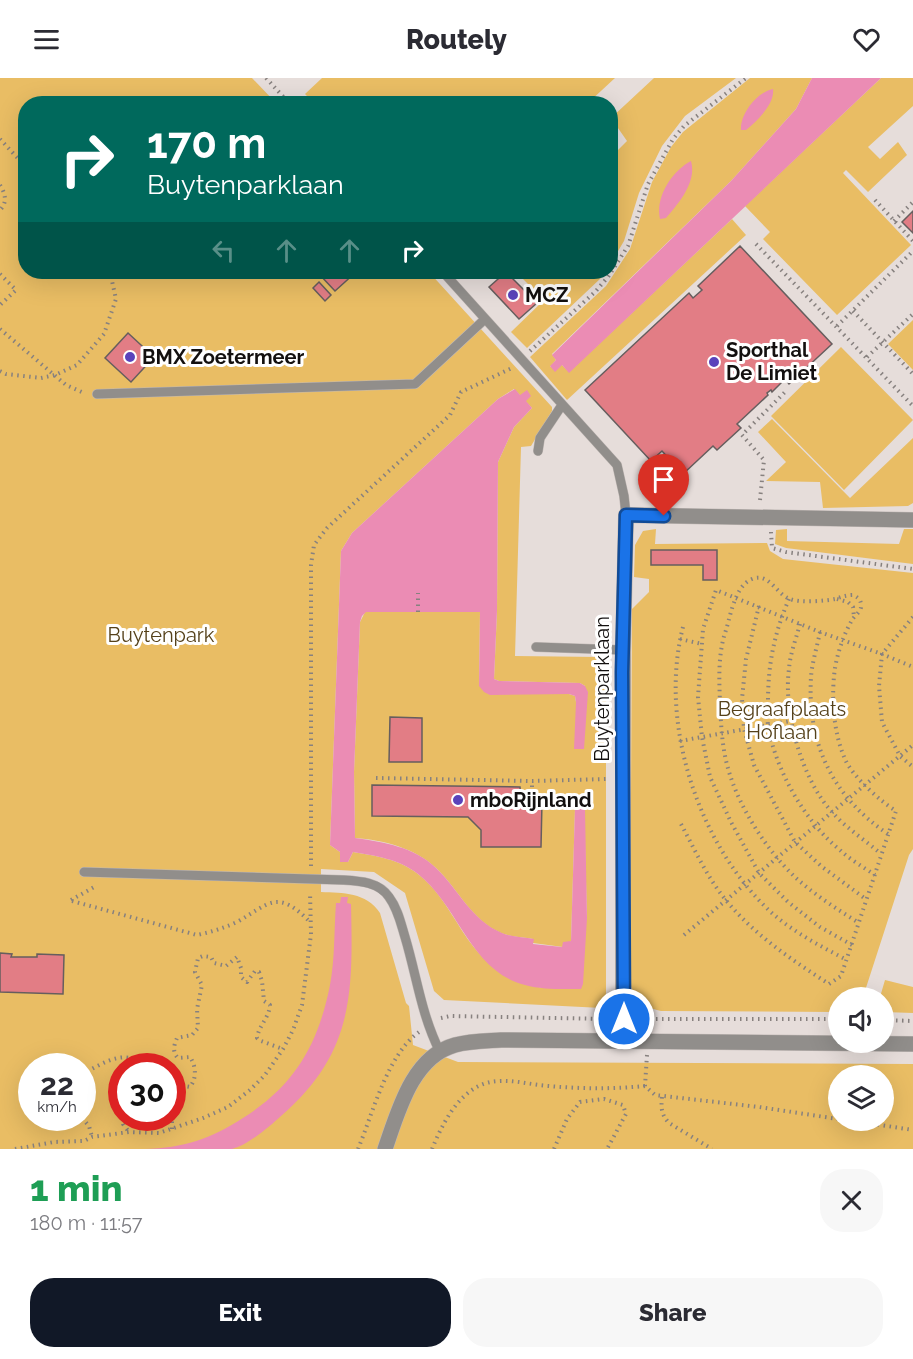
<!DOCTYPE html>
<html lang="en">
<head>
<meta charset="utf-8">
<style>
	body { margin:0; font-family:Raleway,sans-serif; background:#f7f7f7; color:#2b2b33; height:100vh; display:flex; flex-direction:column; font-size:22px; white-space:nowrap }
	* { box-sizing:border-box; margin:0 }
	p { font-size:20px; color:#7c7c81 }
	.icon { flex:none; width:33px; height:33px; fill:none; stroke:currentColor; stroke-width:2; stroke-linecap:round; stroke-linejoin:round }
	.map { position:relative; height:1071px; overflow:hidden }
	.drawer { display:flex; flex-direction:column; background:#fff; flex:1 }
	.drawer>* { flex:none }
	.guide { position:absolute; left:18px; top:18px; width:600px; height:183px; border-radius:24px; box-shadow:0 6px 24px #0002; background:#00695c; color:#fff; overflow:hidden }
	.buttons { position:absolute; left:828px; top:909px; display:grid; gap:12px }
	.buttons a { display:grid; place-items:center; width:66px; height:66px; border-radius:50%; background:#fff; box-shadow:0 6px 24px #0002; font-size:30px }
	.speed { position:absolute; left:18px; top:975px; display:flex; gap:12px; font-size:30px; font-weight:700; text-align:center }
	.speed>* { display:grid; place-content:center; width:78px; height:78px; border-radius:50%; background:#fff; box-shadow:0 6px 24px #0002; line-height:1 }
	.speed small { font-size:15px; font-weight:400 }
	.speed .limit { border:9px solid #d22; background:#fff; color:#111 }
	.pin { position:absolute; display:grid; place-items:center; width:51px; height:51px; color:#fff; margin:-62px -26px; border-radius:50% 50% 50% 0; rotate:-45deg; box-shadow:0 0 6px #0007 }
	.pin .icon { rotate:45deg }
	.me { position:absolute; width:66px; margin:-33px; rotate:0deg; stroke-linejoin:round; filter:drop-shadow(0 0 4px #0008) }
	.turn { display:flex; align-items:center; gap:21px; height:126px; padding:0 30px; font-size:27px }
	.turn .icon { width:78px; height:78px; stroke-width:2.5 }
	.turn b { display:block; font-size:42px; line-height:51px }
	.lanes { display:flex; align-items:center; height:57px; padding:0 30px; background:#0003; justify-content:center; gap:30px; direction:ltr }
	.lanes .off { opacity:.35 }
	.round { display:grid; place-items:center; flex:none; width:63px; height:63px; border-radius:24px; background:#f7f7f7 }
	.headline { display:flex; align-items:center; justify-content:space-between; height:102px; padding:0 30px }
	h1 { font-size:36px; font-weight:800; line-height:45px; color:#1e9e55 }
	.button { display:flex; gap:12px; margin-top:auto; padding:12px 30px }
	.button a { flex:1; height:69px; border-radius:24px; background:#111827; color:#fff; font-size:24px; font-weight:800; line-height:69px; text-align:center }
	.button a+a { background:#f7f7f7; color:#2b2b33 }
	header { display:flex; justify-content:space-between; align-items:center; height:78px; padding:0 30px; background:#fff; font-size:27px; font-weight:800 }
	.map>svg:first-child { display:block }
</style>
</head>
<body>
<header><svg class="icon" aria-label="menu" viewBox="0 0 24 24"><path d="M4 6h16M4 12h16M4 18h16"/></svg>Routely<svg class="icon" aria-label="heart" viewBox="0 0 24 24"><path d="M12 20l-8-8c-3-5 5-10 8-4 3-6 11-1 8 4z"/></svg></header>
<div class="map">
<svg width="913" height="1071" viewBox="0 0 913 1071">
	<rect width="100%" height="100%" fill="#e6ddda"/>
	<!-- green -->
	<path fill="#e9bd64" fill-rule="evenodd" d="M0,0h252l24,25 -250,1v168h403l123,135v4l-21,35 -10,1 -6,209 85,1 3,3 3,12v324l-4,12 -158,-8 -10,-9 -29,-98 -31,-21 -53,-3v23c22,1 45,0 59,21l26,90 3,3 4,39 45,17 455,2v85h-913zM514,311l18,19 -18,19 -16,35 -1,149 -3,68 5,2 81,2 5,3 -9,16 -1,-6 -6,-2 -90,-8 1,-74h-115l-5,10 -6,150 1,66c28,2 60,10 81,30 23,22 35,52 65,65 10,4 22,4 32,6v4l30,4 8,-6 4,-132h9l3,109 -42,70c-44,-7 -67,-30 -89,-67 -11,-17 -21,-34 -38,-47 -19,-15 -42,-18 -65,-22l-5,10h-7l-1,-10 -10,-7 11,-294 11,-18 146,-134zM32,988h50v52h-50zM122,988h50v52h-50zM838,998h46v44h-46z
		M322,0h293l-27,25h-274l-9,-9z
		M654,0h82l-51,38 -23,30 -23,47 -15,48 -13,22v-106l16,-16 -16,-23z
		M750,0h62l-16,31 -65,72 -179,173 4,6 -6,7 12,-2 7,7 163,-153 14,16 -179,165 -37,-43 76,-71 24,-37 22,-67 19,-35 12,-15z
		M881,0h32v28l-45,41 12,12 18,-17 9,13 -39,37 -22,-22 -3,3 68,72 -74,70 -74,-76 7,-7 -25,-26z
		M516,194h89l-4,6 -74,70 -16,-16 33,-32z
		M913,242v50l-25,-26z
		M841,269l72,73 -69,70 -73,-74z
		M772,341l78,79 63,-60v65l-5,3 -85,2 -3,-26 -54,-1 20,-19 -28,-30z
		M656,451l-1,15 112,-1 3,8 13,8 130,14v276l-4,6 -46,142 -25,1v14l-177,-1c-22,-6 -26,-6 -31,-29l2,-373 17,-17v-13l-15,-2 1,-32 8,-14z
		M787,451v12l112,3 5,-15h9v35l-127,-16 -11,-4 1,-14z
		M885,902l28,7v26l-29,-1v-14l-4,-1z"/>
	<!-- water -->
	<path fill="#eb8cb4" d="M812,0h69l-312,295 -7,-8 -7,7 -5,-6 6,-6 -4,-5 179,-174 65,-72z
		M773,11c2,15 -16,32 -27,41h-5c-1,-16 16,-38 32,-41z
		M691,83c6,21 -12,42 -25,57l-6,1c-5,-22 12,-48 31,-58z
		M515,311l5,6 7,-5 4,6 -5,5 6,7 -18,19 -16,35 -1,149 -3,68 5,2 81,2 5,3 3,6 -4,57h-10l2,-47 -1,-6 -6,-2 -79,1 -6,-3 -5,-6 1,-74h-114l-4,4 -2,6 -6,150 1,66c29,4 59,9 81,30 23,22 35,52 66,65 9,4 22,4 32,6l-1,5 29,3 1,-5 8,-1 4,-133 10,1 2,109 -4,66 -2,5c-18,0 -38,1 -56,-4 -55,-14 -66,-79 -107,-111 -19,-15 -42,-18 -65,-22l-5,10h-8v-10l-10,-7 11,-294 11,-18 146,-134z
		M341,819h7l-1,6 4,1c2,89 3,149 -70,212 -12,11 -33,29 -49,33 -9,0 -19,0 -28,0 -20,0 -39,0 -59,0 38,-1 66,-10 98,-31 52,-33 75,-73 87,-133 5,-26 4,-55 6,-82h4z"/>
	<!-- building -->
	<path fill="#e27d85" stroke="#665e5e" stroke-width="1.5" d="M913,133v22l-11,-11z
		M740,168l92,98 -43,40 -4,-5 -13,13 -1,-2 -4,3 1,2 -31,29 4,4 -24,22 -4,-4 -30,28 -21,-23 -11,10 -66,-71 104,-97 4,5 9,-8 -4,-4z
		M324,194h32l-21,19 -15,-16z
		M506,194l31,31 -18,16 -30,-32z
		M319,204l12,13 -6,6 -12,-13z
		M128,255l26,24 -23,25 -26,-24z
		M651,472h66v30h-14v-15h-52z
		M390,639l32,1v44h-33z
		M372,707l148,2 1,15h21l-1,45h-60v-17l-13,-13 -96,-1z
		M0,875l12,1 -1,3h26v-3l27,1 -1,39 -63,-2z"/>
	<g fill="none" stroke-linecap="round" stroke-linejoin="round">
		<defs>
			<path id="service" d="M443,194l174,193 7,31 2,19
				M97,316l318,-10 70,-65
				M538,373l2,-13 22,-33
				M536,569l87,3
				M84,794l259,8c17,1 36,2 46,17 9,12 12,27 16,40 12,40 16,77 35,115"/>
			<path id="minor" d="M623,964v-392l3,-135 287,5
				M385,1071c13,-37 27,-92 70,-104 15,-4 31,-4 46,-5l412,4"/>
		</defs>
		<!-- service casing -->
		<use href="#service" stroke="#c0b8b5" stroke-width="10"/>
		<!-- minor casing -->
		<use href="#minor" stroke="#c0b8b5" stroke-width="16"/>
		<!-- path -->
		<path stroke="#87817f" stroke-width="4" stroke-dasharray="1.5 4.5" stroke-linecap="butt" d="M266,0l24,26
			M0,61l26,28
			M0,107c5,8 8,17 0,25
			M875,122l38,41
			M894,143l19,-19
			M756,166l157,162
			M0,196l16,16 -16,15
			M853,233l60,63
			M837,248l76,-75
			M0,251l66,56 18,8
			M530,273l65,-59 13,-15 20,-31 20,-62 25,-45 11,-13 62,-48
			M867,279l46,-43
			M0,293l6,3 35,4 14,-3 22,-10 27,-31 12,-35 -6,-27
			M760,422l4,-40 -22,-25 45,-45
			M771,454l1,16 14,4 127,17
			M789,521c-15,35 -21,65 -21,103 0,8 -1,16 0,23 7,45 38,98 73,126 10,9 22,16 34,24
			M837,521l11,3 5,5 1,10
			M759,528l-13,53 -4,40 2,30 10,36 41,77 26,24 46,34
			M418,534v-19
			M913,539l-31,37 -3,32 3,36 18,34 13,11
			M800,546c-4,15 -10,30 -11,45 -6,43 13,111 43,143 14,16 33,28 49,42
			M683,549c-25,97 16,220 90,287 22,19 49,33 74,46
			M820,554c-3,15 -8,31 -9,45 -4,67 22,120 77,157
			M680,561l22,5
			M680,663l110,-20
			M376,700l156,3 74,-2
			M520,715h12v-12
			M681,746c14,26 26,53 44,75 28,35 67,61 104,85l12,-8 55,-165c-16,-10 -44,-35 -51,-52 -12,-27 -14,-63 -10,-91 3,-17 9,-34 17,-48 3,-5 10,-9 9,-15 0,-6 -4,-8 -8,-10 -7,0 -12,2 -18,4 -10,2 -35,4 -45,0 -14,-5 -21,-27 -38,-20 -17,7 -21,35 -26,51 -8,23 -7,48 -6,72 1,24 2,49 10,73 11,35 38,77 66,103 19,17 41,31 63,45
			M311,788v-301l3,-20 13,-17 123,-113 11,-23 51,-24
			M71,822l25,-14
			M72,823l125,34c14,-3 27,-7 40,-13 32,-18 40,-34 73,0
			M684,857l229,-190
			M852,867l-32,-18 -32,-25 -29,-29 -28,-51 -21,-45 -8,-40 -4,-40 5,-68 13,-39 104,42 62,22 31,13
			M441,940l9,-2 157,3
			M638,941h200
			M884,942l29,1
			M647,977l-2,31 10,9 104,12 79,12
			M82,996c15,-7 43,-27 56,-10l-1,2
			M32,1013l-2,12h2
			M662,1019c-1,11 -1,17 7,26l43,26
			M172,1033l4,-22 3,-4 11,2c7,-9 6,-21 0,-30l-12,1c-6,-6 -4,-13 -1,-20l15,-3 6,-7 -1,-19 5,-24 -7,-13 3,-14 5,-2 8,1 3,6 12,3 11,-9 4,11v9l6,5 8,-11 4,1 3,9 2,20 6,4c-1,13 -11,20 -13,33l4,3 22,8
			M82,1040l7,8 3,11
			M122,1040l1,6 6,8
			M848,1042l65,10
			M172,1051v-11
			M15,1071l39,-7 30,-1 8,-4 37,-5 30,1 44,-15 25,-11 22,-17 15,-15 18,-26 10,-19 9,-25 9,-71 -1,-42
			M358,1071c15,-36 29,-94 61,-117
			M432,1071c12,-29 31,-67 67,-68 17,-1 33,4 50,5 32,3 65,3 96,0
			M554,1071l13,-30 13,-17 24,-3 19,6 3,9 -19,35"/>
		<!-- service -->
		<use href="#service" stroke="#918e8b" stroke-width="9"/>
		<!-- minor -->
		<use href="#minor" stroke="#918e8b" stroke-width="15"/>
	</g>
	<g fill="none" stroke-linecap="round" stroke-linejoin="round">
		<defs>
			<path id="route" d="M624,941l-2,-347 4,-157 38,1"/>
		</defs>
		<!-- route casing -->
		<use href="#route" stroke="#114b97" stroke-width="15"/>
		<!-- route -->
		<use href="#route" stroke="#1a73e8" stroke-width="10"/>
	</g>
	<!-- markers -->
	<g fill="#5a43bb" stroke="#fff" stroke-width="2">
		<circle cx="513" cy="217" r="6"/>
		<circle cx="130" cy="279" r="6"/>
		<circle cx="714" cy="284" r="6"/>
		<circle cx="458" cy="722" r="6"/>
	</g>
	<g text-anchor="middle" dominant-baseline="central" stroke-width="6" stroke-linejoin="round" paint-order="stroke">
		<!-- poi labels -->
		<g font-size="20" font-weight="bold" fill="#13100f" stroke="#fff" text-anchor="start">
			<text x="525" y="217">MCZ</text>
			<text x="726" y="272">Sporthal<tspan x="726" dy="23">De Limiet</tspan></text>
			<text x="142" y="279">BMX Zoetermeer</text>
			<text x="470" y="722">mboRijnland</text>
		</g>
		<!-- park labels -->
		<g font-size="20" fill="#55411a" stroke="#fff">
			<text x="161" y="557">Buytenpark</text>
			<text x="782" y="631">Begraafplaats<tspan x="782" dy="23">Hoflaan</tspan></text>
		</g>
		<!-- street labels -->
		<g font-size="20" fill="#13100f" stroke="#fff">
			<text transform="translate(602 611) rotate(-90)">Buytenparklaan</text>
		</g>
	</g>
</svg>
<div class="buttons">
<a><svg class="icon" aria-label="sound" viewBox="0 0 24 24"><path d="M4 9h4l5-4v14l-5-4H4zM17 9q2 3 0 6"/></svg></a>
<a><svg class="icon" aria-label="layers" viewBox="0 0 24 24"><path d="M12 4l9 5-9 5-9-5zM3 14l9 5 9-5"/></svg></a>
</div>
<div class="speed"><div>22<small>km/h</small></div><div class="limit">30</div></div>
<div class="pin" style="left:664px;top:438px;background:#d93025"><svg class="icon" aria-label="arrive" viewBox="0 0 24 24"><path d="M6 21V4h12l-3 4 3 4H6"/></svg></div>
<svg class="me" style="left:624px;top:941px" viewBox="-20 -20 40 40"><circle r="17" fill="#1a73e8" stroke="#fff" stroke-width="3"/><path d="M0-11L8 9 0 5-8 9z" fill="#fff"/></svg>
<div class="guide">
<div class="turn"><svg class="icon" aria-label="right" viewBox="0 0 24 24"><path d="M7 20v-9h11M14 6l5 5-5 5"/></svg><div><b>170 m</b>Buytenparklaan</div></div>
<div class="lanes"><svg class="icon off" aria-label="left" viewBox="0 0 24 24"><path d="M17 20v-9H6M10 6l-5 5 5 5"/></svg><svg class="icon off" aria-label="ahead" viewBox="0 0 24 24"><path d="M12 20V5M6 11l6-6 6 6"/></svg><svg class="icon off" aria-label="ahead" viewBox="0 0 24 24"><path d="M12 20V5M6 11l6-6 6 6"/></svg><svg class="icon" aria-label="right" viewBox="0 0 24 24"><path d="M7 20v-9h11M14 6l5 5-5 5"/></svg></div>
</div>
</div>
<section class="drawer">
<div class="headline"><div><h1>1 min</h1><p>180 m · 11:57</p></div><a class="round"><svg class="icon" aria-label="close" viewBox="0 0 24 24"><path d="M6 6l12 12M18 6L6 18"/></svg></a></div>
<div class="button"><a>Exit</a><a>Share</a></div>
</section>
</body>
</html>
